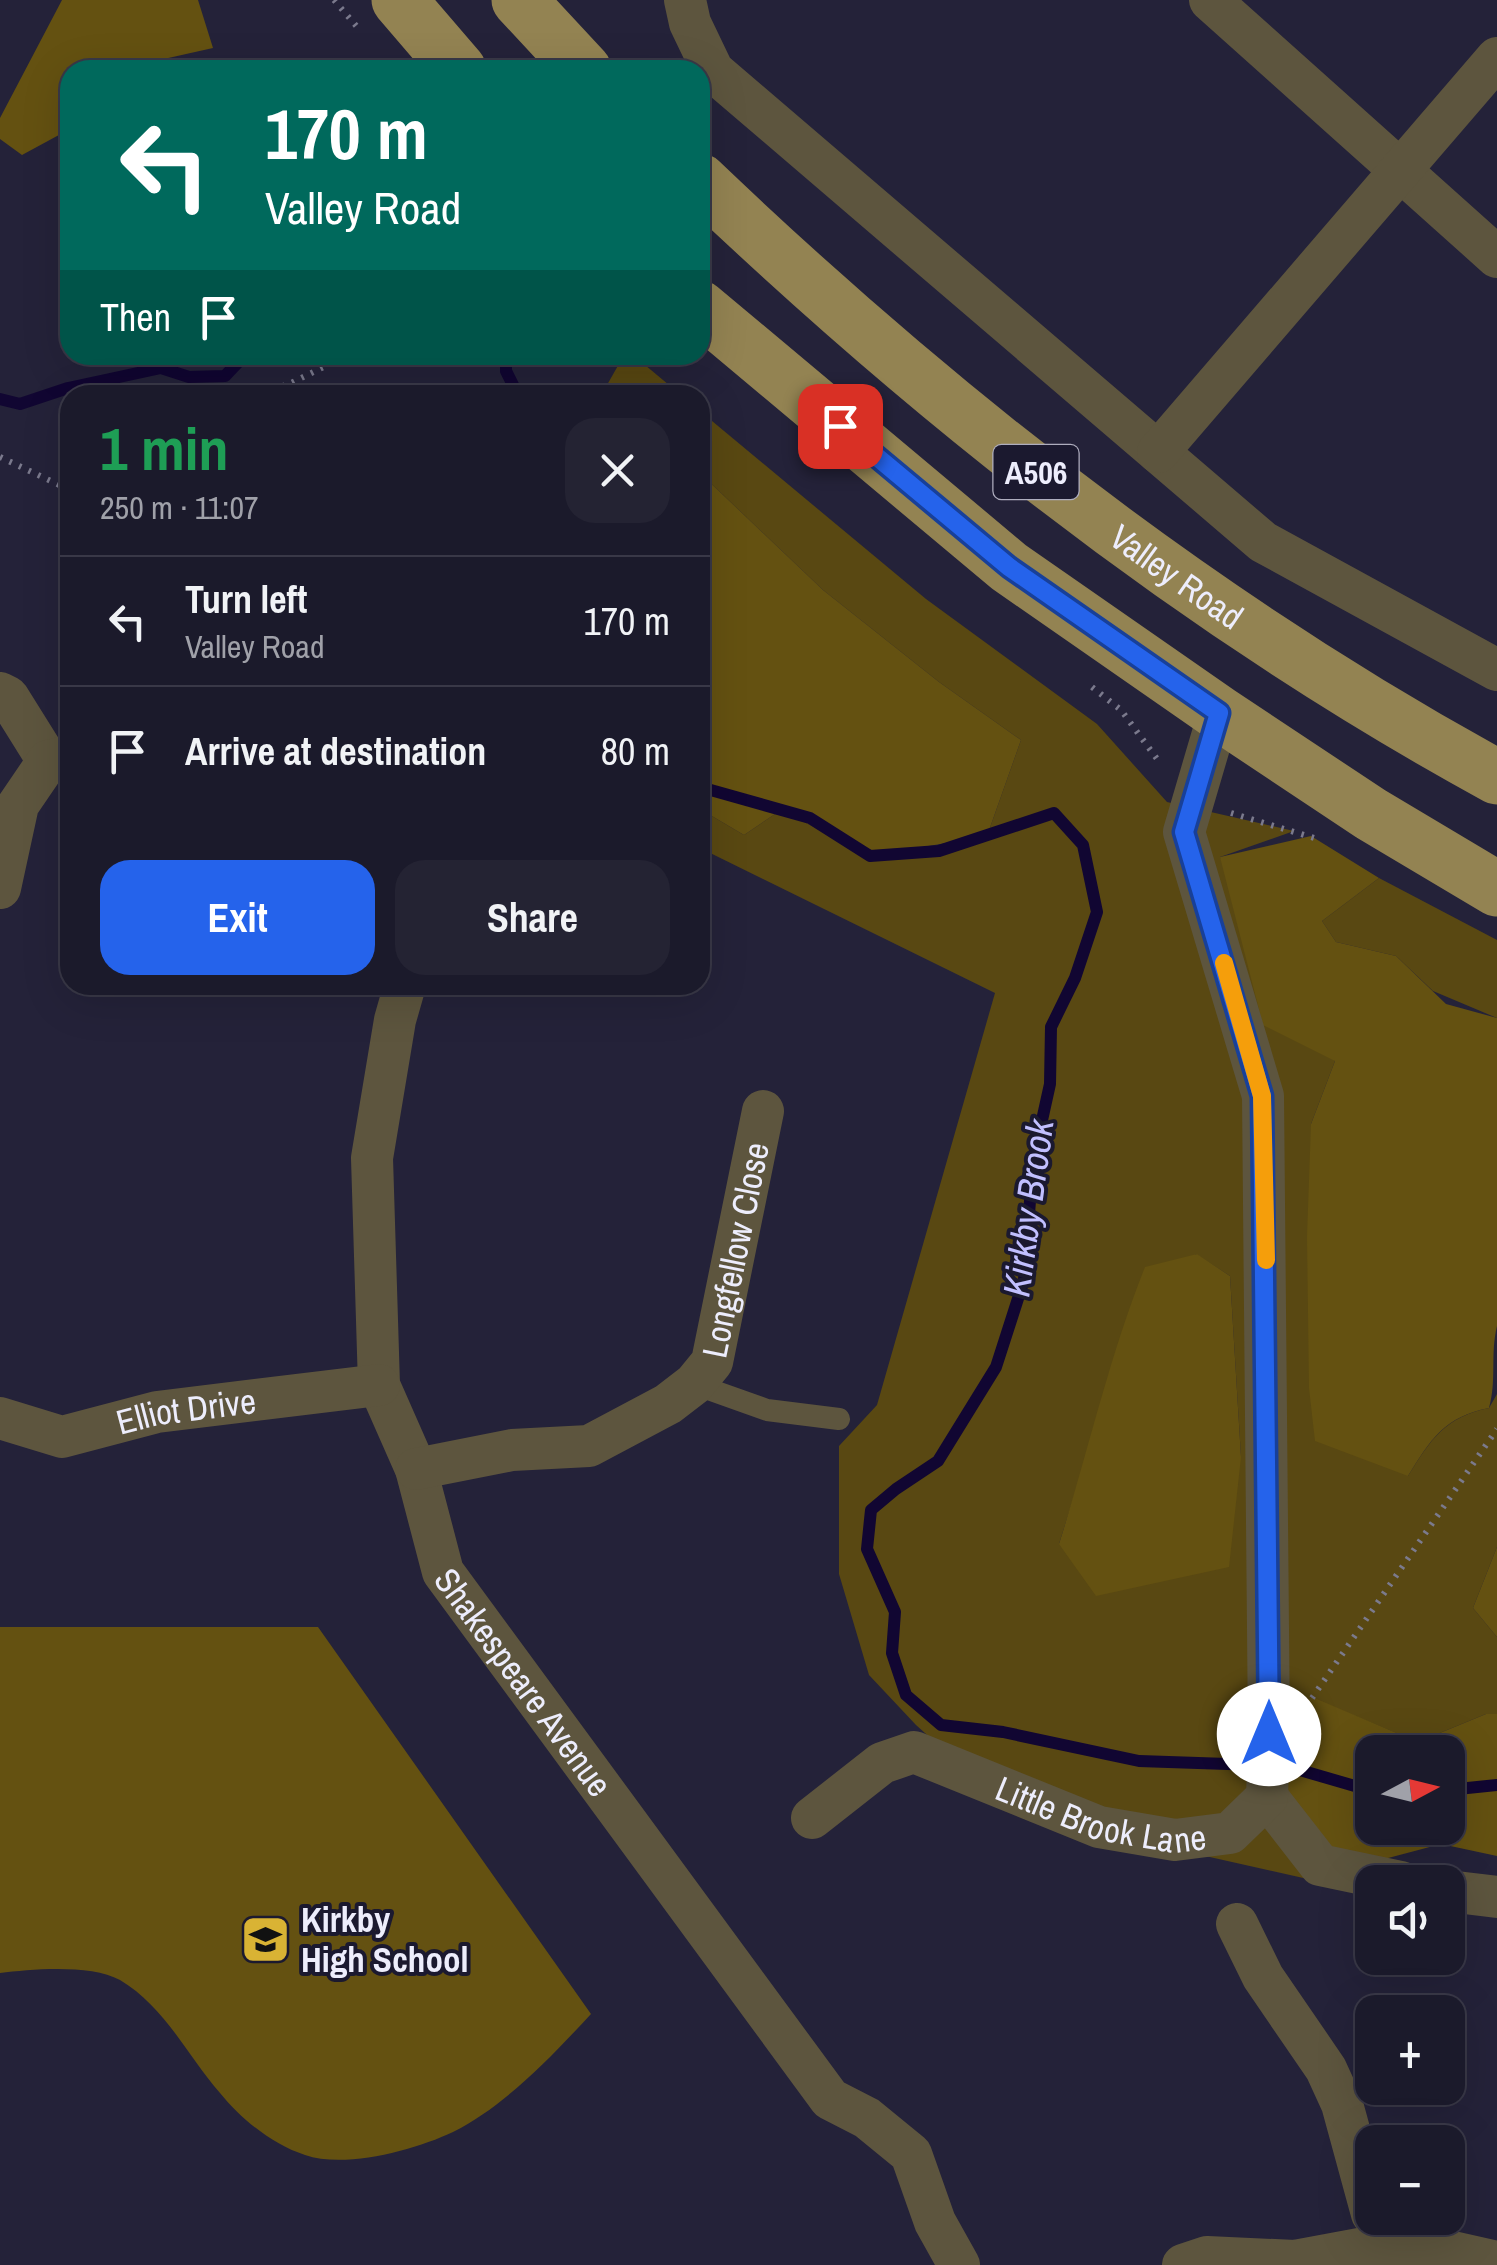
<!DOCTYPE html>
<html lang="en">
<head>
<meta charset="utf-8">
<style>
	body { margin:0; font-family:"Archivo Narrow",sans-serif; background:#242333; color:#f1f3f6; height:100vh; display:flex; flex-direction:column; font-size:38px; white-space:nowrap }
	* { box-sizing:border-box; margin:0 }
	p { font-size:32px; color:#a0a1a9 }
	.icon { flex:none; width:55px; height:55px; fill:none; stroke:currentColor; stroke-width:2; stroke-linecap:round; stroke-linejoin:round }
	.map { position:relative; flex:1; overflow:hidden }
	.panel { position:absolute; left:60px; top:385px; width:650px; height:610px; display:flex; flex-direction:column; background:#1b1a2b; border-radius:30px; box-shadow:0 10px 40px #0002,0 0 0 2px #393847 }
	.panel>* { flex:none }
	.top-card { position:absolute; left:60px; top:60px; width:650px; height:305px; border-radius:30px; box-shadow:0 10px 40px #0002,0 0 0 2px #393847; background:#00695c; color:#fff; overflow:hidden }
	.needle { width:65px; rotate:83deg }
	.controls { position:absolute; left:1355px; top:1735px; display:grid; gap:20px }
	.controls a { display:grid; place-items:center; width:110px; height:110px; border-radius:20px; background:#1b1a2b; box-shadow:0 10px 40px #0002,0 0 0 2px #393847; font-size:50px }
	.pin { position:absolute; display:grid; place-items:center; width:85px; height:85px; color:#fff; margin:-42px; border-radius:20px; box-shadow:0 5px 15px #0006 }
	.me { position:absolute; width:110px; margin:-55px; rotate:0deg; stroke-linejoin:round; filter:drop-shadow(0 0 8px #0008) }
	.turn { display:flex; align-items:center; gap:35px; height:210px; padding:0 40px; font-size:45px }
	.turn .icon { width:130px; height:130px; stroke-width:2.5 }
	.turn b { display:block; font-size:70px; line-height:85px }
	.then { display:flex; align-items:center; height:95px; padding:0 40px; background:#0003; gap:20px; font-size:38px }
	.round { display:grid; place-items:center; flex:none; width:105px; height:105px; border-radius:30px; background:#242333 }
	.headline { display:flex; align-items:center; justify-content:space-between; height:170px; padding:0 40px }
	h1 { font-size:60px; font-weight:700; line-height:75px; color:#1e9e55 }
	.action { display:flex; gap:20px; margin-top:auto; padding:20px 40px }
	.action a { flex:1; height:115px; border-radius:30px; background:#2563eb; color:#fff; font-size:40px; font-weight:700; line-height:115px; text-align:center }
	.action a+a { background:#242333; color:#f1f3f6 }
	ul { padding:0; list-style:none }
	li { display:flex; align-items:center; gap:30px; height:130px; padding:0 40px; border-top:2px solid #393847 }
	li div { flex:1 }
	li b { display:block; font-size:38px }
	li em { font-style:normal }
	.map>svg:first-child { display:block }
</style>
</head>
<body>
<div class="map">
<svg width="1497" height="2265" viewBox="0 0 1497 2265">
	<rect width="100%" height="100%" fill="#242239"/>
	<!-- green -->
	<path fill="#594812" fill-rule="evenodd" d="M624,355h9l48,40h-63l-11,-10z
		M700,411l226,188 171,125 70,78 127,29 -74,26 115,204 -24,63 97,352c23,-37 37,-59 81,-68l8,-14v153l-24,61 24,29v77h-11l-68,28 -106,-44 40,191 -338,-76 -98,-88 -47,-50 -30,-101v-128l38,-41 118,-412 -295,-145v-39l44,26 37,-25 89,46 69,-5 48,-15 34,-96 -82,-58 -116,-92 -123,-117zM1196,1254l34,22 11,181 -182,87 34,-108z
		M1379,878l118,62v78l-64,-27 -37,-35 -60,-14 -14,-21z"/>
	<!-- forest -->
	<path fill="#645111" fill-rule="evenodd" d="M62,0h136l15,48 -76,17 -5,5h-62v59l-48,26 -22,-16v-21z
		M700,473l123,117 116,92 82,58 -34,96 -117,20 -89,-46 -37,25 -44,-26z
		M1311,836l68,42 -57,43 14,21 60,14 50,48 51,14v308c-7,28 0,55 -8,82 -45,9 -58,31 -81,68l-93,-35 -6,-53 -2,-152 4,-112 24,-63 -72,-36 -43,-168z
		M1197,1254l33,22 11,181 -12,110 -133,29 -37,-52c29,-92 50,-187 86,-277z
		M1497,1547v90l-24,-29z
		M318,1627l273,387c-39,42 -86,92 -138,118 -38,18 -108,37 -148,23 -32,-10 -64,-36 -85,-62 -33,-38 -55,-86 -100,-113 -29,-16 -88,-11 -120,-7v-346z
		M1312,1697l106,45 68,-28h11v142l-56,-12 -98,26 -76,-73 2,-62zM1372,1752h76v76h-76z"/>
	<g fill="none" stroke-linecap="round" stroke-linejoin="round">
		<!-- stream -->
		<path stroke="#110632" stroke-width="12" d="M506,355v16l12,24
			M0,399l20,5 48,-16 93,-20 28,9 36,-1 20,-21
			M700,787l110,31 60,38 69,-5 115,-38 29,32 14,67 -22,66 -24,49 -1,57 -17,77 -9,119 -28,87 -58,94 -42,28 -25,21 -4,39 28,63 -3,41 14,42 35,30 62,7 136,29 147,5 86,25
			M1448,1790l49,-5"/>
		<!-- path -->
		<path stroke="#7b7a8d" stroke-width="6" stroke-dasharray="2.5 8" stroke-linecap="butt" d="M334,0l24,28
			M252,395l37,-11 59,-29
			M0,457l70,33
			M1092,687l29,23 39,53
			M1231,813l83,25
			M1312,1698l185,-269"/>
		<!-- service -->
		<path stroke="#5d553e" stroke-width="22" d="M694,1384l73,26 72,9"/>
		<!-- minor -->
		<g stroke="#5d553e" stroke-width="42">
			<path d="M685,0l5,23 23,48 550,471 234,128"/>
			<path d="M1210,0l287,257"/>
			<path d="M1158,452l339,-394"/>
			<path d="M0,693l8,4 40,64"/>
			<path d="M0,888l18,-83 30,-44 22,-5"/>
			<path id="s1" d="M405,985l-10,35 -23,138 7,227 37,84 27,103 387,527 37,19 44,36 24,68 24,43"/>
			<path id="s2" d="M0,1418l62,19 95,-25 222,-27"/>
			<path id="s3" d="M416,1469l96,-19 77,-4 79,-42 26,-20 18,-22 51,-251"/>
			<path d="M1267,1797l53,68 81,17"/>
			<path id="s4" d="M812,1818l70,-55 32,-11 185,75 76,13 55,-7 37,-36 2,-62 -6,-639 -79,-264 35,-119"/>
			<path d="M1448,1891l49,6"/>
			<path d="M1237,1924l26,53 63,92 16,35 30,110"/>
			<path d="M1183,2265l24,-8 88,4 86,-16 76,8 40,9"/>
		</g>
		<!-- primary -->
		<g stroke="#938352" stroke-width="55">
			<path d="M399,0l60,70"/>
			<path d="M519,0l65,70"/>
			<path id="s5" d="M700,181c240,229 505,437 797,596"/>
			<path d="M700,308l309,259 210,146 152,101 126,75"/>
		</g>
	</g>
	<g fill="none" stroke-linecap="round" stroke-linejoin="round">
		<defs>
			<path id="route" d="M840,426l169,141 210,146 -35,119 78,264 7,638"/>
		</defs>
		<!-- route casing -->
		<use href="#route" stroke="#184099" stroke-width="25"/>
		<!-- route -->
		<use href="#route" stroke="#2563eb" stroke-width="18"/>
		<!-- slow -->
		<path stroke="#f59e0b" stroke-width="18" d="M1224,963l38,133 4,164"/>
	</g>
	<!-- icons -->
	<defs>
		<symbol id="school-square" viewBox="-11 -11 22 22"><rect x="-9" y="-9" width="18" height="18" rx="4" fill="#d9b334" stroke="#1b192f"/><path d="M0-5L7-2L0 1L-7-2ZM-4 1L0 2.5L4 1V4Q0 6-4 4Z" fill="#111"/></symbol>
	</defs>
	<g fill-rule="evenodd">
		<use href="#school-square" x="238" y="1912" width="55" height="55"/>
	</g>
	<g text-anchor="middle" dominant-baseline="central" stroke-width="8" stroke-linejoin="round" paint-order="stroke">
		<!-- shield labels -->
		<rect fill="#1b192f" stroke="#aeadbe" stroke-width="2.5" x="993.5" y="445" width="85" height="54" rx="8"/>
		<g font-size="32" font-weight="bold" fill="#ededfc">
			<text x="1036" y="472">A506</text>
		</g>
		<!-- street labels -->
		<g font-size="35" fill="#ededfc" stroke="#1b192f">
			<text stroke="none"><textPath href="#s5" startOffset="620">Valley Road</textPath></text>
			<text stroke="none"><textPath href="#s3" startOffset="440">Longfellow Close</textPath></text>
			<text stroke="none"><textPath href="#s2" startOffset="192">Elliot Drive</textPath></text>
			<text stroke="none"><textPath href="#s1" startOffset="738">Shakespeare Avenue</textPath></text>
			<text stroke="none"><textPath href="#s4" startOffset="322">Little Brook Lane</textPath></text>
		</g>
		<!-- poi labels -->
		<g font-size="35" font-weight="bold" fill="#ededfc" stroke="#1b192f" text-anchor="start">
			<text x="301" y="1919">Kirkby<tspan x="301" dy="40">High School</tspan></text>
		</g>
		<!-- water labels -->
		<g font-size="38" font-style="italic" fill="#c1bfff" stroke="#1b192f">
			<text transform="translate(1028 1208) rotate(-82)">Kirkby Brook</text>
		</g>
	</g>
</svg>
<div class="controls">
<a><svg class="needle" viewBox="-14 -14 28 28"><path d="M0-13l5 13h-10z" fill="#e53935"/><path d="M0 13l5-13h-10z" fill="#a0a1a9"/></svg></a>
<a><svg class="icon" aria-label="sound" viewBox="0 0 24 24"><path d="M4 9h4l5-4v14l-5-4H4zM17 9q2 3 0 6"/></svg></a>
<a>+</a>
<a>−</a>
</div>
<div class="pin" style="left:840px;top:426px;background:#d93025"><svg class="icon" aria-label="arrive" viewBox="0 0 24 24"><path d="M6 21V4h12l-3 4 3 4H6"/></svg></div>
<svg class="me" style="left:1269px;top:1734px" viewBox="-20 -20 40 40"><circle r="19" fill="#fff"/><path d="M0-13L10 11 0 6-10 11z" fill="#2563eb"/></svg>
<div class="top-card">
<div class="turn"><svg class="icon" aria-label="left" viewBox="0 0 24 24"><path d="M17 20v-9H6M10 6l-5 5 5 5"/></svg><div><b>170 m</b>Valley Road</div></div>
<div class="then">Then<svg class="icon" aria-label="arrive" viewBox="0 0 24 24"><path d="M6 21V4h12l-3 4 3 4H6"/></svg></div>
</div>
<section class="panel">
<div class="headline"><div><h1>1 min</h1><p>250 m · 11:07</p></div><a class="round"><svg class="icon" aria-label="close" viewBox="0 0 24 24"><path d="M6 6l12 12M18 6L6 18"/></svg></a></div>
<ul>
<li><svg class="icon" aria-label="left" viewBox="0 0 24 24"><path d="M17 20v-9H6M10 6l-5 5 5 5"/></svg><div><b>Turn left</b><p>Valley Road</p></div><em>170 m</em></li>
<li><svg class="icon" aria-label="arrive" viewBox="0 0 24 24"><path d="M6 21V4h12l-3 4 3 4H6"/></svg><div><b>Arrive at destination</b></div><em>80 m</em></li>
</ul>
<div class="action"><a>Exit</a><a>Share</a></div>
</section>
</div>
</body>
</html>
